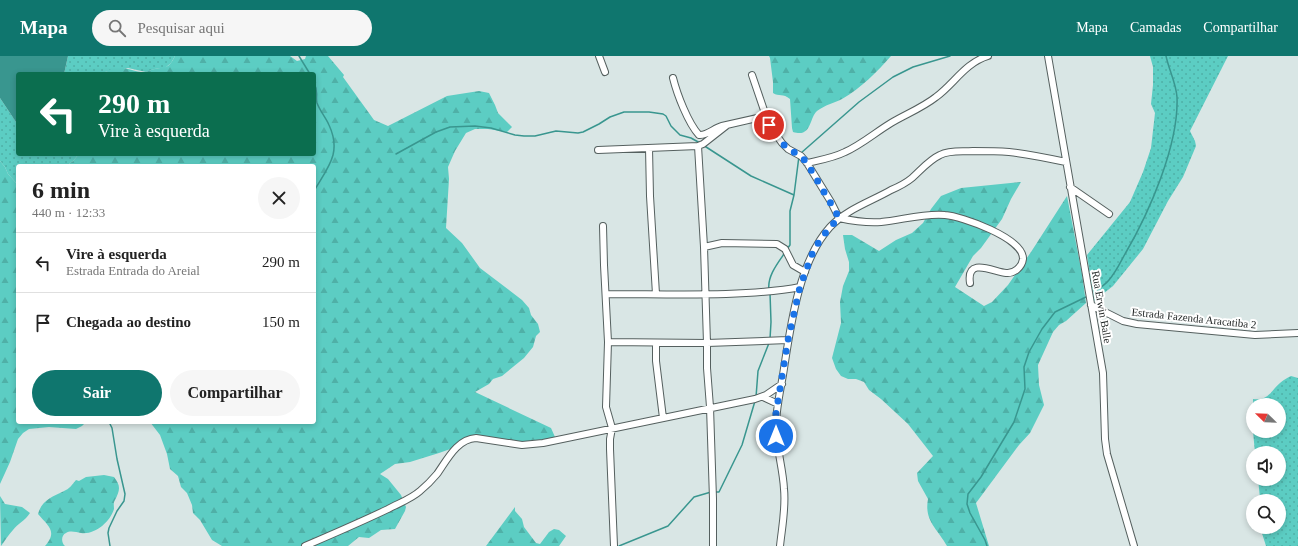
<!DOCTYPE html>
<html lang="pt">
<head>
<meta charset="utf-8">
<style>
	body { margin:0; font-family:Georgia,serif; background:#f6f6f6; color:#222; height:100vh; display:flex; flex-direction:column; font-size:15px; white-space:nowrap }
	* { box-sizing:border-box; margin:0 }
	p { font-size:13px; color:#767676 }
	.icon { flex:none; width:22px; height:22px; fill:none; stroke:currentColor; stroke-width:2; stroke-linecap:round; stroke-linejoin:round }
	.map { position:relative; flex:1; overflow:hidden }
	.sheet { position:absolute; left:16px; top:108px; width:300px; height:260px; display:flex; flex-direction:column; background:#fff; border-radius:4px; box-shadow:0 2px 6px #0003 }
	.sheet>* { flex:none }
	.top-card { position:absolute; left:16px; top:16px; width:300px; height:84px; border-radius:4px; box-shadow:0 2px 6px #0003; background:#0b6e4f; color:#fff; overflow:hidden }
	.needle { width:26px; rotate:293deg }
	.fabs { position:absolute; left:1246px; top:342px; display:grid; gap:8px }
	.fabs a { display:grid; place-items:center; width:40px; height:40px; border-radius:50%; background:#fff; box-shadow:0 2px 6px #0003; font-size:20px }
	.pin { position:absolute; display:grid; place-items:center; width:34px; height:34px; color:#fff; margin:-17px; border:2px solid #fff; border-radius:50%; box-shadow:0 1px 4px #0007 }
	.me { position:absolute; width:44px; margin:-22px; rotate:0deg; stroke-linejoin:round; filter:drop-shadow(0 0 3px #0008) }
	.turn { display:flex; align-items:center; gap:14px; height:84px; padding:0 16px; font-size:18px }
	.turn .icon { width:52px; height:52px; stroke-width:2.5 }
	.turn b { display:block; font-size:28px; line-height:34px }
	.round { display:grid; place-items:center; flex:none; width:42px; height:42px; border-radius:21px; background:#f6f6f6 }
	.overview { display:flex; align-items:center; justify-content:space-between; height:68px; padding:0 16px }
	h1 { font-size:24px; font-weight:700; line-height:30px }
	.primary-button { display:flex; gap:8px; margin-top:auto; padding:8px 16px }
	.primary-button a { flex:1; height:46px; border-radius:24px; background:#0f766e; color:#fff; font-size:16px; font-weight:700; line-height:46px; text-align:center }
	.primary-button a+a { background:#f6f6f6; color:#222 }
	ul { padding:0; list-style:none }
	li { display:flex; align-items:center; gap:12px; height:60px; padding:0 16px; border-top:1px solid #e0e0e0 }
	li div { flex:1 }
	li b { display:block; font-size:15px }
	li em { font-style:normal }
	header { display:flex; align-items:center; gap:24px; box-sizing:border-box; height:56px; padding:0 20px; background:#0f766e; color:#fff }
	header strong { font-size:19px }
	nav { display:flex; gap:22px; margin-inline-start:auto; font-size:14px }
	.search { width:280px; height:36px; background:#f6f6f6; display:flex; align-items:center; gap:10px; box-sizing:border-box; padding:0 14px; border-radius:22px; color:#767676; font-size:15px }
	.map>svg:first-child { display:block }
</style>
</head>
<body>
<header>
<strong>Mapa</strong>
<div class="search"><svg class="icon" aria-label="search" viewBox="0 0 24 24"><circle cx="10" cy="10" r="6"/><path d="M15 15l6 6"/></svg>Pesquisar aqui</div>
<nav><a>Mapa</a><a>Camadas</a><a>Compartilhar</a></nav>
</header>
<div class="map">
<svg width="1298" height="490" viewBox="0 0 1298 490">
	<defs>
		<pattern id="grass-dots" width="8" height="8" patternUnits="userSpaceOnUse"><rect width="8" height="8" fill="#5ccdc3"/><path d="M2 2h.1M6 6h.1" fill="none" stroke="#4fb0a7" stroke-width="1.8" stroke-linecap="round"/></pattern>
		<pattern id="forest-firs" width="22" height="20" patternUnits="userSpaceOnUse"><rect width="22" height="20" fill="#5ccdc3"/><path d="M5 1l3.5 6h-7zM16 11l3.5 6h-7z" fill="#4fb0a7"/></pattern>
	</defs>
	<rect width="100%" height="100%" fill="#d9e6e5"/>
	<!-- grass -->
	<path fill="url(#grass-dots)" d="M68,0h107l-4,7 -6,5 -11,1 -8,3 -18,-4 -23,4 -1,2h-40z
		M1150,0h78l-38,75 5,10 1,5 -13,31 -15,24 -25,48 -30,37 -19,15 -7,-46 43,-53 13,-30 8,-24 4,-35 -4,-9 2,-19v-18z
		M0,42l18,27v29h61l-6,7 -7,5h-48v19l-10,-11 -3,-7 -5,-6z
		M1291,320l7,2v168h-32l-6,-19h19v-26h-20l1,-3 -2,-19h21v-26h-24l-2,-22h26v-26h-26v7v-13c15,2 17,-7 27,-16 3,-3 7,-5 11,-7z"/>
	<!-- forest -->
	<path fill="url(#forest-firs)" d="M175,0h115l7,5 8,-2 1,-3h22l16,19 -1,2 31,43 14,6 59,-30 32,-5 10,2 6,12 3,8 14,14 -5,5 -19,-3h-13l-9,4 -11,18 -7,16 1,12 -3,49 16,15 18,25 42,32 7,8 2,7 7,9 2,8 -4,4 -3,11 -9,11 -22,18 -9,3 -4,5 -14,8 76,36 4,9 -3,6 -76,-3 -37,13 -29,9 -15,2 -15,10 8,5 13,16 5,12 -1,4 -10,18 -14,1 -12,8 -10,-1 -11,9h-126l-10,-6 -12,-20 -7,-7 -1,-8 -5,-12 -6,-6 -3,-11 -8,-7 -3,-15 -7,-19 -10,-13h164v-256h-248l7,-5 6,-7h235v-80h-210c14,-14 27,-1 42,-2 3,-1 6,-3 9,-3 12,-2 14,-1 20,-13z
		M769,0h122c-14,16 -30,32 -49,43 -8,4 -17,6 -25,12 -8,7 -5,27 -24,21l-1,-4 -2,-29c-7,-6 -11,-2 -17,-6v-11l-3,-24z
		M0,105l5,6 3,7 10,11v237h68l-4,4 -6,3 -27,-2 -20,2 -6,4 -5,6 -8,23 -10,22z
		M1021,126l-10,17 -9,20 -21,29 -8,8 -18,31 29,19 8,-4 16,-17 23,-33 36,-56 15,78 4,29 -20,18 -7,4 -6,7 -15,33 1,20 5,20 -14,28 -11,12 -43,58 13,43h-42c-10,-18 -23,-25 -19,-47l-10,-18 -1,-8 16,-17 -25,-32 -27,-25 -12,-9 -5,-8 -8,-3h-8l-7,-3 -5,-7 -4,-11 9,-35 -1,-21 3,-16 6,-15v-9l-4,-13 -2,-14h9l27,16 17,-11 16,-7 11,-10 8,-14 10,-13 20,-8z
		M104,419l10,2c7,9 6,13 1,23 -2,3 -1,6 -1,9 -4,13 -19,26 -33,24 -5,-1 -11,-3 -15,0 -5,2 -5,10 -1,13h-20c13,-15 3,-20 -7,-32 4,-14 14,-17 26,-23 5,-2 8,-6 12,-11l3,1 7,-4z
		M0,440l5,8 17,3 8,6c-6,9 -12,10 -17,17 -5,5 -8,11 -12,16z
		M515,451v4l7,8 2,8 12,16 4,1 9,-12 5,-3 5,1 7,6 -7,10h-73z"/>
	<!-- water -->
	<path fill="#39968f" d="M0,0h68l-4,18h-46v51l-18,-27z"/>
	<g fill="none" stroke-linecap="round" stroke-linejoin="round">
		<!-- stream -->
		<path stroke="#39968f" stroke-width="1.5" d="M299,0l11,18
			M314,27c5,9 1,14 3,20 3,8 9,15 12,22 13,28 -1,42 -15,66
			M703,89l48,31 43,19
			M801,97l58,-51 34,-25 20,-10 37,-11
			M396,98l40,-22 14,-5 25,-1 16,2 24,7 9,1h11l21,-5 22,2 5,-1 16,-8 11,-7 14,-5h25l14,2 3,2 5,10 9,9 11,3 9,5
			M787,193l3,-4v-34l4,-16 5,-39
			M769,234c-2,-13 8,-26 15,-36
			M1095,235c5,-3 10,-6 14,-11 7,-8 11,-17 16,-26 24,-41 54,-109 52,-157 -1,-14 -8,-27 -11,-41
			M770,283l1,-17 -1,-29
			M756,341l2,-26 11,-28
			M109,366l3,6 5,31 8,35 -1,7 -7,10 -8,17 -1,5 2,13
			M715,436h4l23,-47 13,-44
			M619,490l49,-20 26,-29 17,-5
			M987,490l-2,-6 -15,-27 -3,-9 1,-10 13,-17 33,-55 11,-33 -1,-22 5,-15 13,-23 13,-17 31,-15"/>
		<defs>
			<path id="minor" d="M599,0l6,16
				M1048,0l55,317 2,66 2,15 27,92
				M752,19l17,50 13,18 6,6 13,7 6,7 24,39 8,16c14,3 28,5 42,4 21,-2 43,-9 64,-7 16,1 79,23 78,44 -1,8 -9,15 -17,14 -12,-1 -40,-17 -36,10
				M673,22c4,16 15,45 26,57 8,1 15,-7 23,-9l44,-10
				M698,90l5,-2 23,-18
				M649,92l1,48 6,98
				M598,94l100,-4 6,101 3,96v25l3,39 3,92v47
				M807,107c13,-3 26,-5 38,-11 16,-7 31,-20 46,-29 15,-9 31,-15 45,-26 18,-13 29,-34 52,-41
				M1070,131l39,27
				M603,170l1,39 4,77 -2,65 6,21 -2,11v10l4,97
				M704,191l18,-4 55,1 8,5 8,16 12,7
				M606,238c40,0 80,1 120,0 25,-1 50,-2 74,-7
				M1091,249l32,16 14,3 118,11 43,-2
				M608,286l99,1 81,-3
				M656,287v18l7,57
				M763,341l15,7
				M305,490c28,-12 56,-24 83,-37 11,-6 23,-10 32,-18 6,-5 12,-11 17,-17 10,-14 20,-35 39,-36l46,7 21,-2 212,-44 11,-4 16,-11
				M780,490c2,-19 6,-38 4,-57 -1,-21 -8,-42 -8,-63 0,-17 4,-34 7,-51 7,-45 15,-113 47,-148 17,-18 40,-25 61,-37 7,-3 15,-7 21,-12 9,-8 17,-18 28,-23 10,-5 22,-3 33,-4 12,0 24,0 36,1 19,2 38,6 57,10"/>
		</defs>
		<!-- minor casing -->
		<use href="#minor" stroke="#55605f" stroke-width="8"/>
		<!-- minor -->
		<use href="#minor" stroke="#fff" stroke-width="6"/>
	</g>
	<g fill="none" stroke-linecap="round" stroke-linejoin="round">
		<!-- route -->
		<path stroke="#1a73e8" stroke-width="7" stroke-dasharray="0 12.6" d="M769,69l13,18 6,6 13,7 6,7 23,39 9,16 -10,10 -15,21 -14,38 -12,53 -10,61 -2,12v23"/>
	</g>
	<g text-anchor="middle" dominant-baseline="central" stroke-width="4" stroke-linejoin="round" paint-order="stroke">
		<!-- street labels -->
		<g font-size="11" fill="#1c2020" stroke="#fff">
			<text transform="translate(1102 251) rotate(80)">Rua Erwin Balle</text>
			<text transform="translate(1194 262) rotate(6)">Estrada Fazenda Aracatiba 2</text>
		</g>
	</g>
</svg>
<div class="fabs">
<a><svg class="needle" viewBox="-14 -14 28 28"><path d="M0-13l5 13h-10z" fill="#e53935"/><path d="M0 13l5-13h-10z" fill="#767676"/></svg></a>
<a><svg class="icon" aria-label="sound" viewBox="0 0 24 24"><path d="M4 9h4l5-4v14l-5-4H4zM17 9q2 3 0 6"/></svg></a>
<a><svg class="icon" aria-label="search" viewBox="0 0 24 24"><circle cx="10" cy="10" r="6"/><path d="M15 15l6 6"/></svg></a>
</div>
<div class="pin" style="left:769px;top:69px;background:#d93025"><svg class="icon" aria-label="arrive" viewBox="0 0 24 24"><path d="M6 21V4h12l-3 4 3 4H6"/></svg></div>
<svg class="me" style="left:776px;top:380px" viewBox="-20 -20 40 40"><circle r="17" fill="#1a73e8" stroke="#fff" stroke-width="3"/><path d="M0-11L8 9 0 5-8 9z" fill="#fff"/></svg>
<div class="top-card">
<div class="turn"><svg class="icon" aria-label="left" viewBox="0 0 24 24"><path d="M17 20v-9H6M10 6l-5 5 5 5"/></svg><div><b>290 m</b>Vire à esquerda</div></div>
</div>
<section class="sheet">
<div class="overview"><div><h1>6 min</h1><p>440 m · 12:33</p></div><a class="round"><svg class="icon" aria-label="close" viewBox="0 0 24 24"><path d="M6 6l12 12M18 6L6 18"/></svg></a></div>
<ul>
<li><svg class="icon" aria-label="left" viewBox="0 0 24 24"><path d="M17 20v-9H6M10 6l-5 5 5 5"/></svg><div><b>Vire à esquerda</b><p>Estrada Entrada do Areial</p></div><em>290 m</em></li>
<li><svg class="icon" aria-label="arrive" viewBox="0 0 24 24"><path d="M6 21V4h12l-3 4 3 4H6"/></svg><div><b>Chegada ao destino</b></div><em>150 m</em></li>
</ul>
<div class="primary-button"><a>Sair</a><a>Compartilhar</a></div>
</section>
</div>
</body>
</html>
